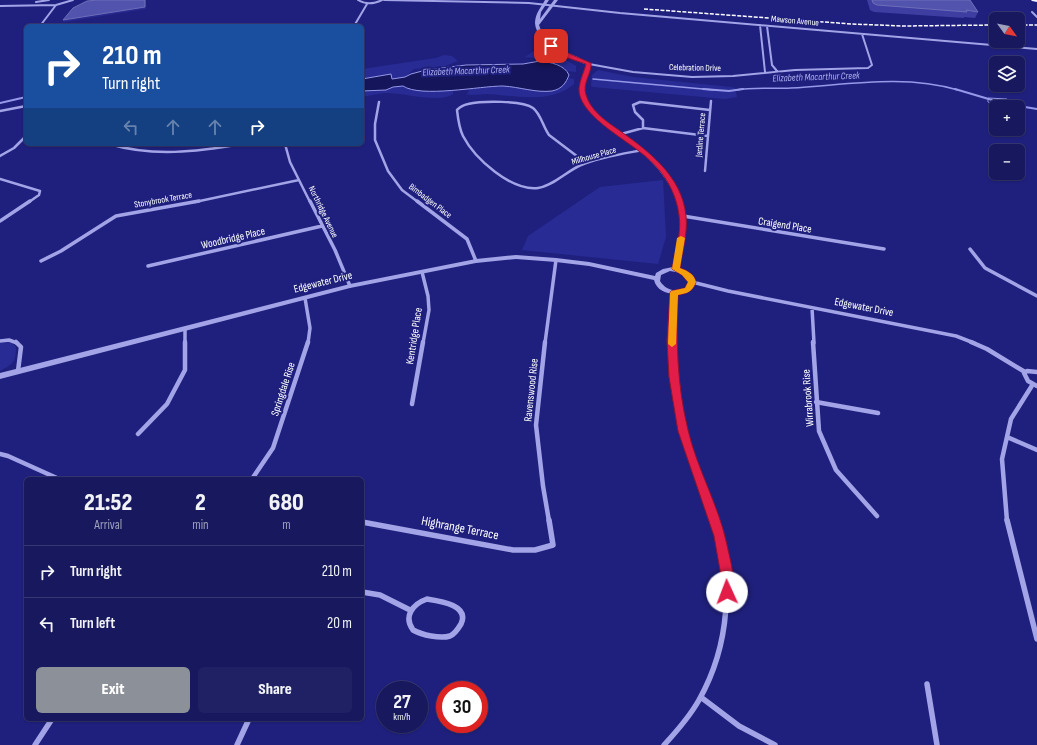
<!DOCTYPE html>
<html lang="en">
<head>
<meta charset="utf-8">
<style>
	body { margin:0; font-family:"Sofia Sans Condensed",sans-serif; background:#202164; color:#f1f3f6; height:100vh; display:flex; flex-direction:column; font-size:15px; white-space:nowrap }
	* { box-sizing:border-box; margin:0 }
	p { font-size:13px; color:#9ea0bc }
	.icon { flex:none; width:22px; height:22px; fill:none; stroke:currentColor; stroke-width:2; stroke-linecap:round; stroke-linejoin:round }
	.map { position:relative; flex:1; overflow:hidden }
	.panel { position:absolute; left:24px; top:477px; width:340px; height:244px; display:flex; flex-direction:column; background:#17185e; border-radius:6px; box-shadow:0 1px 3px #0004,0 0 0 1px #363773 }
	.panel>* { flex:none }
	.guide { position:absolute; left:24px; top:24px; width:340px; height:122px; border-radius:6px; box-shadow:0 1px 3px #0004,0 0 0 1px #363773; background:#1a4fa0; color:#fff; overflow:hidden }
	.needle { width:26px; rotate:123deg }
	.fabs { position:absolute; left:989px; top:12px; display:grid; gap:8px }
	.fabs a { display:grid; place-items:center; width:36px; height:36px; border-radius:6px; background:#17185e; box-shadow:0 1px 3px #0004,0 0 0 1px #363773; font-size:20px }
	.speed { position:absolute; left:376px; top:681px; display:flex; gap:8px; font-size:20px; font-weight:700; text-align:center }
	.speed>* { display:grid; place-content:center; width:52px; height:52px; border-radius:50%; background:#17185e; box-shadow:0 1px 3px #0004,0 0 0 1px #363773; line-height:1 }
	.speed small { font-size:10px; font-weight:400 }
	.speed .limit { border:6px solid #d22; background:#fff; color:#111 }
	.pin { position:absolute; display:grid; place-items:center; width:34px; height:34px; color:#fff; margin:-17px; border-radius:8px; box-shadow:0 2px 6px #0006 }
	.me { position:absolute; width:44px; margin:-22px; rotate:358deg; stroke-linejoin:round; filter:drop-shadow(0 0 3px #0008) }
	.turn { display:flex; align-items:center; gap:14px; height:84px; padding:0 12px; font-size:18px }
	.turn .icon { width:52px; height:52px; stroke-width:2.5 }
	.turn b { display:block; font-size:28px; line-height:34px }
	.lanes { display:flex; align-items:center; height:38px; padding:0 12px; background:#0003; justify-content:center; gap:20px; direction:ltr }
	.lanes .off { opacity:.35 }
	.eta { display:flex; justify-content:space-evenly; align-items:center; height:68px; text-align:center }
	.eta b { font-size:24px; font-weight:800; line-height:28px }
	.primary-button { display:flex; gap:8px; margin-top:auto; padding:8px 12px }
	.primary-button a { flex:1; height:46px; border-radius:6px; background:#8c9099; color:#fff; font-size:16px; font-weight:800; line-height:46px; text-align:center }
	.primary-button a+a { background:#202164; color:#f1f3f6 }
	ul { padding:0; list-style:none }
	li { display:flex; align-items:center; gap:12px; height:52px; padding:0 12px; border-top:1px solid #363773 }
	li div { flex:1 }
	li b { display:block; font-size:15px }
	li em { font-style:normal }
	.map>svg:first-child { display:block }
</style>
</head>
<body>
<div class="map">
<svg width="1037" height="745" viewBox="0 0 1037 745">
	<rect width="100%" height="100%" fill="#1f207d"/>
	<!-- green -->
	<path fill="#292b95" d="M540,49l11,2 25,15v6l-9,-1 -20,-12 -22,-2 10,-7z
		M444,55l8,1 6,5 -13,5 -31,3 -9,8 -13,2 -1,-5 -29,5v-10l74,-11z
		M598,70l35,7 98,10 4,1 2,9 -12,2 -132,-12 -2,-1 1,-11z
		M568,78l6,1v5c-24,21 -60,11 -88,10 -7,0 -13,2 -19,0l3,-5 34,-3 18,2 10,3 35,-10z
		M403,86l34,5h16v3c-14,10 -51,-2 -69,-1 -7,1 -15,3 -22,4v-6l24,-1 7,-3z
		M663,180l3,57 -8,27 -136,-14 6,-14 72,-49z
		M6,342l6,1 4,4c0,15 -3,17 -16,24v-28z"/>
	<!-- water -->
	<path fill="#15155c" stroke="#9698e9" d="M540,61c10,1 25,4 29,14 -3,8 -7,14 -17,16 -16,2 -32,-4 -49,-5 -23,0 -82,12 -100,0l-10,1 -7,3 -24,1v-12l29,-5 1,5 13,-2 6,-3 15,-4 40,-5 57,-1z
		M988,98l19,1 5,8c-10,0 -16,-1 -24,-5z"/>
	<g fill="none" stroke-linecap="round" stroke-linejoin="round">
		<!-- stream-far1 -->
		<path stroke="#9698e9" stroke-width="1.5" d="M593,79l121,11
			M736,90c18,-3 36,-1 55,-2 55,-3 112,-14 167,2"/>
		<!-- stream -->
		<path stroke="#9698e9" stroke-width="2" d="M703,89l26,2 14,-2
			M955,89l37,11
			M0,103l26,-6
			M1007,104l30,5"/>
		<!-- minor-far4 -->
		<path stroke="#a2a4e7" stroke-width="2" d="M358,0c8,5 16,4 24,0
			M384,0l145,3 91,10 417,36
			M36,2l13,-2
			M0,6l56,-1 17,-5
			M1032,12l5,5
			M760,25l5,47
			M40,26l16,-21
			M354,26l13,-22
			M767,26l5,39 5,6
			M589,64l44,8 59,5 41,-1 62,-6 73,-2 4,-3 -10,-31"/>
		<!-- minor-far3 -->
		<path stroke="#a2a4e7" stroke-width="2.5" d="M379,102l-4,22v16l13,31 14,19 16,12
			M0,111l26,-5
			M643,128v-8l-8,-8 -2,-7 7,-3 70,8
			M621,134l22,-6 65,8
			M109,144c44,13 87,8 132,0
			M285,144l5,18 20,40
			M0,156l14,-8 12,-12
			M586,163l-37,-28c-6,-8 -8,-21 -16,-27 -11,-8 -52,-7 -65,-4 -5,1 -8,3 -11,6 1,9 2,18 6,26 12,23 48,55 75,52 15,-2 29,-17 43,-23 20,-8 41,-11 62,-15
			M705,171l6,-70
			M0,179l40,12 -1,4 -10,7
			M195,202l104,-22"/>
		<!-- minor-far2 -->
		<path stroke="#a2a4e7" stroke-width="3.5" d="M310,201l25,49 15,36
			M417,201l50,38 9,22
			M683,216l201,33
			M0,221l30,-20
			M970,249l15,19 52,28
			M41,261l20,-10 55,-35 83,-15
			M148,266l174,-40
			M422,272l6,24 1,14 -6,33
			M692,282l36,9 228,45 18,7
			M305,298l5,30 -2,15
			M812,308l2,35
			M185,329v14
			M0,341l9,-1 8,3
			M545,343l11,-83
			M673,343l1,-50"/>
		<!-- minor-far1 -->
		<path stroke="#a2a4e7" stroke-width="4.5" d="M16,342l5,5 -3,24
			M545,342l-9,83 7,61 6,35
			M673,342c0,35 4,71 14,104 8,26 19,50 28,75
			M813,342l6,89 17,39 41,46
			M971,342l16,7 38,23
			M1037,372l-10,-1 -3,2 4,8 9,5
			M816,402l62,11
			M412,404l11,-62
			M138,434l29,-30 18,-34v-28
			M1007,437l30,13
			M0,454l8,2 51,23
			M252,479l21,-31 35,-106
			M1007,521l-5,-62 9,-40 22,-35"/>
		<!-- minor -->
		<path stroke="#a2a4e7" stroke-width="5.5" d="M1007,520l30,119
			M362,522l151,28h22l18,-5 -4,-25
			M362,592l18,3 30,15
			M427,599c13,2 43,6 34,25 -3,5 -6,10 -11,12 -10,3 -28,-1 -37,-6 -10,-14 0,-26 14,-31z
			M927,684l10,61
			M702,698l37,28 36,19
			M35,745l17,-26
			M237,745l12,-26
			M664,745c13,-14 26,-29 35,-45 31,-55 35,-121 15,-180"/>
		<!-- tertiary -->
		<path fill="#a2a4e7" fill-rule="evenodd" d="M545,0h4l-8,12 -1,7 14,-19h4l-19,25c8,25 33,27 52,39 -4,9 -9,19 -7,29 5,23 39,40 57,54 18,15 35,35 42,58 6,20 -1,43 -4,64 8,2 13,5 16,13l-3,7c-12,8 -34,7 -38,-9l-65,-14 -33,-4 -40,-3 -40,4 -126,25 -350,91v-6l350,-89 126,-25 40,-4 40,3 33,4 66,14 1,-3 7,-4 10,-2c4,-19 10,-40 5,-60 -5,-23 -22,-42 -39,-57 -19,-15 -56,-33 -59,-59 -1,-9 3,-18 7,-26 -17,-7 -51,-21 -52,-42 0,-9 6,-16 10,-23zM670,271c8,1 15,3 19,11l-2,5c-9,6 -21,4 -27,-6l1,-6z"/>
		<!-- trunk -->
		<path fill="#f2f2fe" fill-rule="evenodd" d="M1031,0h6v2l-5,-1z"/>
		<!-- rail -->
		<path stroke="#fff" stroke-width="1.5" stroke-dasharray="4 1.5" stroke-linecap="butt" d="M644,9l208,15 50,2 94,-1
			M1018,25h19"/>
	</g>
	<!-- wall -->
	<path fill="#3e3ea2" d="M867,0h103l8,12 -3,6 -11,-1v1l-90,-6 -4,-2z"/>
	<!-- shaded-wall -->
	<path fill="#292a8f" d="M145,0h1v9l-82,13 -1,-2z"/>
	<!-- building -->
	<path fill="#5253ac" stroke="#6d6eb9" d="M97,0h48v7l-82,13 10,-12 14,-7z
		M872,0h98l8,12 -12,-2 1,2 -90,-7 -4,-2z"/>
	<!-- route -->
	<path fill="#e11d48" stroke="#92132f" d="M549,45h4l19,10 19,8c1,10 -9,20 -5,32 4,14 18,25 30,33 31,22 66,47 70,88 2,17 -4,36 -6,52 8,3 14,6 16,14 -4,10 -8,11 -18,13 -2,46 -1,90 10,135 9,39 31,76 39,115 3,15 10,36 4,51l-4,1 -5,-1 -1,-4 -1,-22 -6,-34 -36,-105 -9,-54 -2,-36 3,-48 1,-2 14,-3 3,-6 -6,-7 -10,-6c3,-16 10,-37 7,-54 -2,-16 -9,-32 -19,-44 -6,-7 -13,-14 -20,-19 -17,-14 -63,-39 -61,-64 1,-8 5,-16 7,-24l-18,-6 -19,-11z"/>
	<!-- slow -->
	<path fill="#f59e0b" d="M681,236l4,2 -5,30c8,3 14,6 16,14 -4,10 -8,11 -18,13l-2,49 -4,3 -4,-3 2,-51 1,-2 14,-3 3,-6 -6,-7 -10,-6 5,-31z"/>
	<g text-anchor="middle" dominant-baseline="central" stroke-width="4" stroke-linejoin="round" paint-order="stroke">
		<!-- far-street labels -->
		<g font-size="9" fill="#fff" stroke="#1f207d">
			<text transform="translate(795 21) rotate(5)">Mawson Avenue</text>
			<text transform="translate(695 68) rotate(1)">Celebration Drive</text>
			<text transform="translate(701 135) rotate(-85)">Jardine Terrace</text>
			<text transform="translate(594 156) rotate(-16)">Millhouse Place</text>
			<text transform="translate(163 200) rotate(-10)">Stonybrook Terrace</text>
			<text transform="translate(430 201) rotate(37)">Bimbadgen Place</text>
			<text transform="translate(323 212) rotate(64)">Northridge Avenue</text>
		</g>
		<!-- far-water labels -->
		<g font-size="10" font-style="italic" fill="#adafef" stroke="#1f207d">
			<text transform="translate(466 71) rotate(-2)">Elizabeth Macarthur Creek</text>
			<text transform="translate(816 77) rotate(-2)">Elizabeth Macarthur Creek</text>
		</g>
		<!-- street labels -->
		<g font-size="11" fill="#fff" stroke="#1f207d">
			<text transform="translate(785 225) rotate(9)">Craigend Place</text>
			<text transform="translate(233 238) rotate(-13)">Woodbridge Place</text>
			<text transform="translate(323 282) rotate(-14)">Edgewater Drive</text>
			<text transform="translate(864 307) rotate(11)">Edgewater Drive</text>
			<text transform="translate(414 336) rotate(-81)">Kentridge Place</text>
			<text transform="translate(283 389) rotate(-72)">Springdale Rise</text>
			<text transform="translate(531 390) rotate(-84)">Ravenswood Rise</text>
			<text transform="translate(808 398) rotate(-94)">Wirrabrook Rise</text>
		</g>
		<!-- near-street labels -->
		<g font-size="13" fill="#fff" stroke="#1f207d">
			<text transform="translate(460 528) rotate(11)">Highrange Terrace</text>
		</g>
	</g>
</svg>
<div class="fabs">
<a><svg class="needle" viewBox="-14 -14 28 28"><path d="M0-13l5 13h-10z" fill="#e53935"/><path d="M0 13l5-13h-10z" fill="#9ea0bc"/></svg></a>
<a><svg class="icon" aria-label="layers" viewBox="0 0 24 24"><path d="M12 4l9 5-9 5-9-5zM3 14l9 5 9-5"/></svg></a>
<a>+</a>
<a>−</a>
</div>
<div class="speed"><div>27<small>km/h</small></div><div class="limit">30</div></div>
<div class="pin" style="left:551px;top:46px;background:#d93025"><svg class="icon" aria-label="arrive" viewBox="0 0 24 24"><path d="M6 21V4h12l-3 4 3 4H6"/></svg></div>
<svg class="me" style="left:727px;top:592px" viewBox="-20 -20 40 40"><circle r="19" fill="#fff"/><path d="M0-13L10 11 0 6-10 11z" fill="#e11d48"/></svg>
<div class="guide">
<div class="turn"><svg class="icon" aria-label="right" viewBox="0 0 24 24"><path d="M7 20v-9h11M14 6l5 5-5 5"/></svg><div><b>210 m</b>Turn right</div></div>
<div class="lanes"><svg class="icon off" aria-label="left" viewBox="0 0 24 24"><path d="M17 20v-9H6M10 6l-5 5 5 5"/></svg><svg class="icon off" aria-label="ahead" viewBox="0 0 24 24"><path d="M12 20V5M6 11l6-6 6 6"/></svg><svg class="icon off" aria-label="ahead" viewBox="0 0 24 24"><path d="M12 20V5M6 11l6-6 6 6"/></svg><svg class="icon" aria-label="right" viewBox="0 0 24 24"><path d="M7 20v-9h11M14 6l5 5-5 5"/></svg></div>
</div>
<section class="panel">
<div class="eta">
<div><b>21:52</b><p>Arrival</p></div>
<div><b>2</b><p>min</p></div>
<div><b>680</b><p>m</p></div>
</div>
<ul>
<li><svg class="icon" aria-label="right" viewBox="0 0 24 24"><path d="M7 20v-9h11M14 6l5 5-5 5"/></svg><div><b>Turn right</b></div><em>210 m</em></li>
<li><svg class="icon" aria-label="left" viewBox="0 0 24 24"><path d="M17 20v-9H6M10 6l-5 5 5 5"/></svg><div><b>Turn left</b></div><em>20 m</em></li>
</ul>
<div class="primary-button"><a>Exit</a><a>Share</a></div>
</section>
</div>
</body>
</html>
